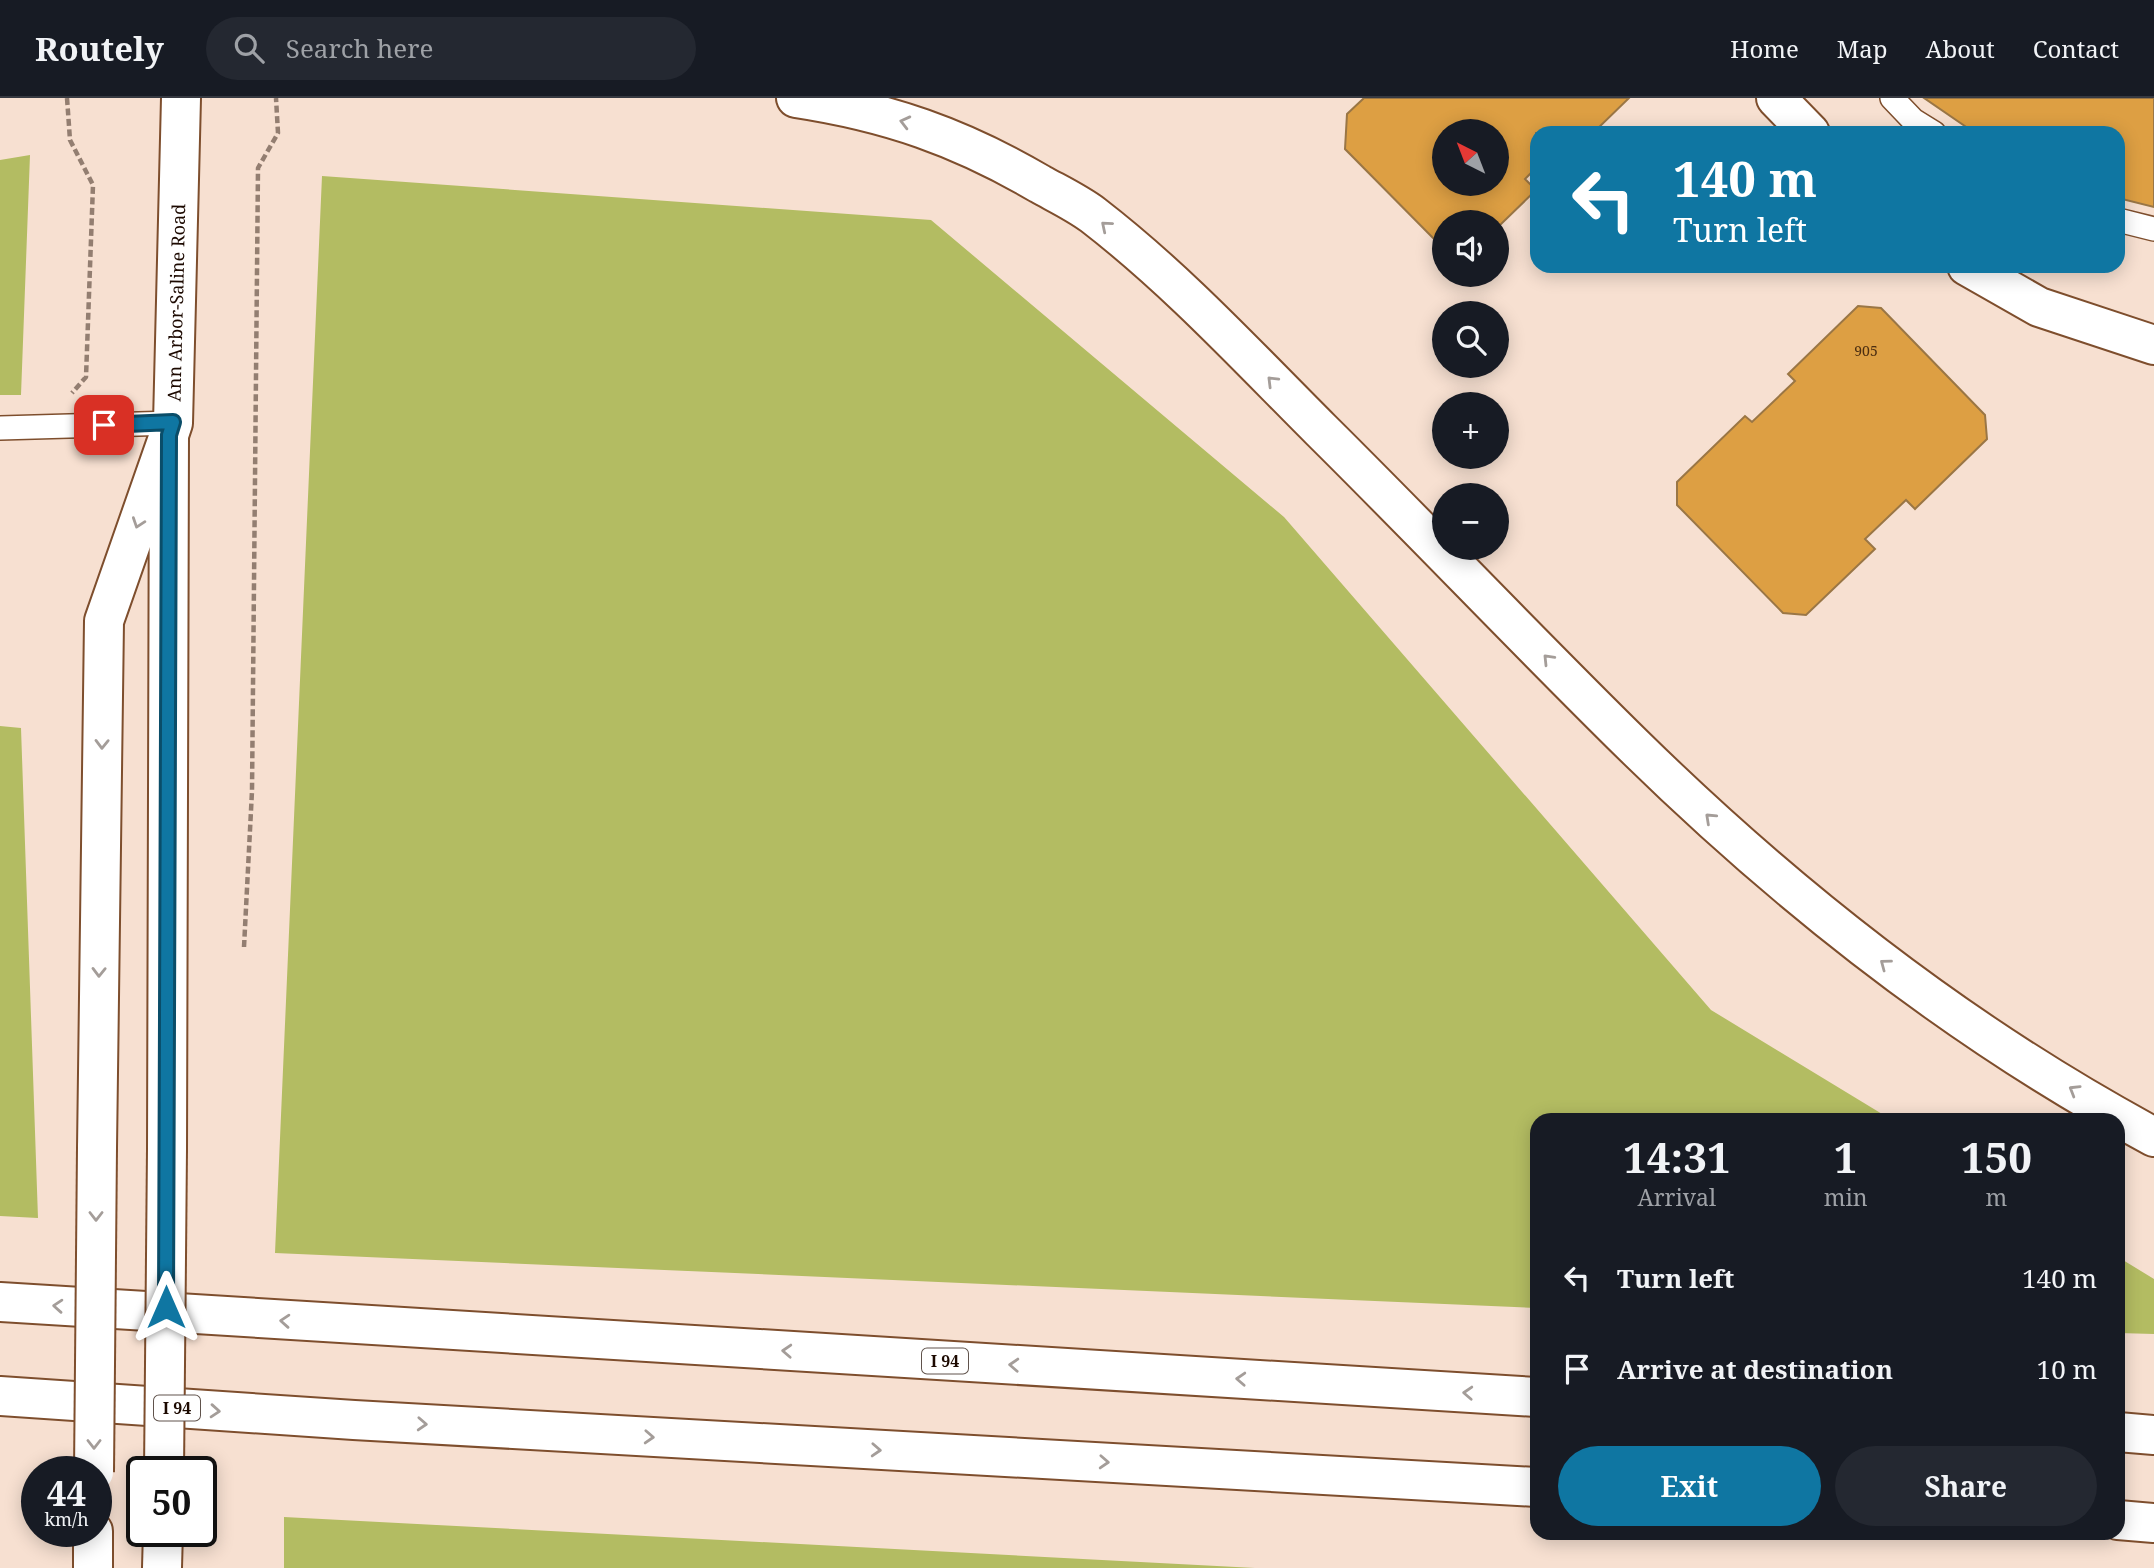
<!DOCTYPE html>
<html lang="en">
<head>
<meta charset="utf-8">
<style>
	body { margin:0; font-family:"Noto Serif",serif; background:#242831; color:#f1f3f6; height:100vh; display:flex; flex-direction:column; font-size:26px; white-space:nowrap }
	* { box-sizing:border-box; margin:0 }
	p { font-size:23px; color:#9ea1a6 }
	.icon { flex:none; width:38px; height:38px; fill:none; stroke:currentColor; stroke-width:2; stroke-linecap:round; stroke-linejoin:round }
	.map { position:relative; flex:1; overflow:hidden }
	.drawer { position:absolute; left:1530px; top:1015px; width:595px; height:427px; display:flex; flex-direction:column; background:#171b24; border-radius:21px; box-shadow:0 4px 18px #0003 }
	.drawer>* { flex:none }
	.guide { position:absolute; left:1530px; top:28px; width:595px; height:147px; border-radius:21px; box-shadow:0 4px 18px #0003; background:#0f76a2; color:#fff; overflow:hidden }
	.needle { width:46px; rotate:318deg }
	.buttons { position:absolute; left:1432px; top:21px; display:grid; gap:14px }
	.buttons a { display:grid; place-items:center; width:77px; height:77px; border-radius:50%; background:#171b24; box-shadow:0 4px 18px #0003; font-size:35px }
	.speed { position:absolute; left:21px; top:1358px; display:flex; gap:14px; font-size:35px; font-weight:700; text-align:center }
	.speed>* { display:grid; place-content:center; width:91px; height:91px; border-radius:50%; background:#171b24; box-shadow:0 4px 18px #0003; line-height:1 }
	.speed small { font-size:18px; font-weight:400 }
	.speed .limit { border:4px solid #111; border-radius:10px; background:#fff; color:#111 }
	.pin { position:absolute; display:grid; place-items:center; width:60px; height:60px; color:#fff; margin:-30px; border-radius:14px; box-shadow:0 4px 10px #0006 }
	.me { position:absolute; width:77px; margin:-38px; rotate:0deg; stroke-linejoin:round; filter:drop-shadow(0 0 5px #0008) }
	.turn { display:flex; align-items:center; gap:24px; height:147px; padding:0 28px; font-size:32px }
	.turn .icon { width:91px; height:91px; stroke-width:2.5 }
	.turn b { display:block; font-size:49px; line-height:60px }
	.eta { display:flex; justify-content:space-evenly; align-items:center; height:119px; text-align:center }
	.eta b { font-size:42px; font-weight:700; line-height:49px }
	.button { display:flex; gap:14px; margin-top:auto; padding:14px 28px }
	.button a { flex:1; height:80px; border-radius:42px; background:#0f76a2; color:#fff; font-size:28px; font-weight:700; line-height:80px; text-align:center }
	.button a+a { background:#242831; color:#f1f3f6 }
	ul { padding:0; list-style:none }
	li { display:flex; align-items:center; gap:21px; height:91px; padding:0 28px }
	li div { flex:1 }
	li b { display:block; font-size:26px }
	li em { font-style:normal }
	header { display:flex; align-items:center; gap:42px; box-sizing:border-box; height:98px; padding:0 35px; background:#171b24; border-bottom:2px solid #363941 }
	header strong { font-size:33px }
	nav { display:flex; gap:38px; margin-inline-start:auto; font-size:24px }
	.search { width:490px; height:63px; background:#242831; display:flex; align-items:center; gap:18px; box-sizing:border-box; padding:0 24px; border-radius:38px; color:#9ea1a6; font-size:26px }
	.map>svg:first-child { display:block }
</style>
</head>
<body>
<header>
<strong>Routely</strong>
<div class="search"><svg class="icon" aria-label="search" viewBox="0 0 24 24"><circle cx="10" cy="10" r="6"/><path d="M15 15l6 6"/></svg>Search here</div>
<nav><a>Home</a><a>Map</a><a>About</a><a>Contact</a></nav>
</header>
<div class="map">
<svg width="2154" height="1470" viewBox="0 0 2154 1470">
	<rect width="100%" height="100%" fill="#f7e0d1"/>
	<!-- green -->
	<path fill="#b3bc62" d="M30,57l-9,240h-21v-235z
		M322,78l609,44 353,297 427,493 181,110h-356v188l-1261,-55z
		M0,628l21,2 17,490 -38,-2z
		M2118,1159l36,22v55l-36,-1z
		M284,1419l971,51h-971z"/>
	<!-- building -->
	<path fill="#dd9f43" stroke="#9a7645" stroke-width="2" fill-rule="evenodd" d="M1364,0h265l-36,35h-57v35l-11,11 11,11 -40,39v-7h-52v23l-5,-1 -94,-95 2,-35zM1444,33h52v53h-52z
		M1924,0h230v109l-36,-9v-65h-143z
		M1858,208l23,2 104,107 2,24 -72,70 -9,-9 -41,39 10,10 -69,66 -23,-2 -106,-108v-23l68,-66 7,6 43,-41 -7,-7z"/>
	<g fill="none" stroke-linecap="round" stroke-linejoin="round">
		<defs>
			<path id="lane" d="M1892,0l21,22 21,13
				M2118,122l36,9
				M0,330l173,-5"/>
			<path id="street" d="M1776,0l34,35
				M1967,168l72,41 115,38"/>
			<g id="secondary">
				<path id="s1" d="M167,1051l2,-714 4,-12 8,-325"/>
				<path d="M162,1470l1,-37"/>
			</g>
			<path id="highway" d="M796,0c92,14 164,39 244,86 18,10 37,19 53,31 83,64 154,141 228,215 105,104 207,212 313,316 155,152 328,288 520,391
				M97,1050l7,-527 65,-186
				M0,1204l1536,95
				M0,1298l354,24 1182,67
				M2118,1334l36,3
				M2118,1422l36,3
				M93,1470v-37"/>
		</defs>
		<!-- lane casing -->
		<use href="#lane" stroke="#7e4e2d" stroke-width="26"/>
		<!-- street casing -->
		<use href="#street" stroke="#7e4e2d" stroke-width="42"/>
		<!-- secondary casing -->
		<use href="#secondary" stroke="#7e4e2d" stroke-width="42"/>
		<!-- highway casing -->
		<use href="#highway" stroke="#7e4e2d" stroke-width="42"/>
		<!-- path -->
		<path stroke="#937e71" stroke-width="4.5" stroke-dasharray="7 3.5" stroke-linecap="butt" d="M67,0l3,42 23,45 -7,192 -14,16
			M244,849l8,-156 6,-623 20,-35 -2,-35"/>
		<!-- lane -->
		<use href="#lane" stroke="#fff" stroke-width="23"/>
		<!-- street -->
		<use href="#street" stroke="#fff" stroke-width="38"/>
		<!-- secondary -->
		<use href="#secondary" stroke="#fff" stroke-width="38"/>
		<!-- highway -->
		<use href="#highway" stroke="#fff" stroke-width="38"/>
		<defs>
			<path id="secondary-bridge" d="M164,1374l3,-323"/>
			<path id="highway-bridge" d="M94,1374l3,-324"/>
		</defs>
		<!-- secondary-bridge casing -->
		<use href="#secondary-bridge" stroke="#7e4e2d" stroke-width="42" stroke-linecap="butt"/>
		<!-- highway-bridge casing -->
		<use href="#highway-bridge" stroke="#7e4e2d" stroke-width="42" stroke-linecap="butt"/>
		<!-- secondary-bridge -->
		<use href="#secondary-bridge" stroke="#fff" stroke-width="38"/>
		<!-- highway-bridge -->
		<use href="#highway-bridge" stroke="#fff" stroke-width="38"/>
	</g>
	<!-- one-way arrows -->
	<defs><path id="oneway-chevron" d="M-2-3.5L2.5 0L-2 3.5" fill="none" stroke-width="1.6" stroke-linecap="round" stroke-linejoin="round" transform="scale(1.75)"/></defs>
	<g stroke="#a49d99">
		<use href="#oneway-chevron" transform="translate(905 24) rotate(-166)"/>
		<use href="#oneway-chevron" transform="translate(1106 128) rotate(-140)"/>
		<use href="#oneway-chevron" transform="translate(1272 283) rotate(-135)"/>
		<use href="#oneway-chevron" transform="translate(138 425) rotate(109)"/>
		<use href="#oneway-chevron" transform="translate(1548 561) rotate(-134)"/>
		<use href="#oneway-chevron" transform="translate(102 646) rotate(91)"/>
		<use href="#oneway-chevron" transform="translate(1710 720) rotate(-137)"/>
		<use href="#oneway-chevron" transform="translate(1885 866) rotate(-143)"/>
		<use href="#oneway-chevron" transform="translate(99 874) rotate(91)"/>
		<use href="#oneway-chevron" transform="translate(2074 992) rotate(-149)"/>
		<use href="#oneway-chevron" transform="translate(96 1118) rotate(90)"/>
		<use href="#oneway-chevron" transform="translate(58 1208) rotate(-176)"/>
		<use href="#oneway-chevron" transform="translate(285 1223) rotate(-176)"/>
		<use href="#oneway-chevron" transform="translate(787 1253) rotate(-177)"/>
		<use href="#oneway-chevron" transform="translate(1014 1267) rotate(-177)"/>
		<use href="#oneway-chevron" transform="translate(1241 1281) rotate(-177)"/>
		<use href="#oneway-chevron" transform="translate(1468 1295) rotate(-177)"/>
		<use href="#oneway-chevron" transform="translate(215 1313) rotate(4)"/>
		<use href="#oneway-chevron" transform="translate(422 1326) rotate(3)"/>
		<use href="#oneway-chevron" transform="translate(649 1339) rotate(3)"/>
		<use href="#oneway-chevron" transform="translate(94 1346) rotate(90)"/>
		<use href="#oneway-chevron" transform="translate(876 1352) rotate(3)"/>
		<use href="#oneway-chevron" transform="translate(1104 1364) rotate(3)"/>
	</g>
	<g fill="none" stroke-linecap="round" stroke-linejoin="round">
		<defs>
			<path id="route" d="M104,327l69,-3 -4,13 -3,872"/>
		</defs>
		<!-- route casing -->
		<use href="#route" stroke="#0a4d69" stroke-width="18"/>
		<!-- route -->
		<use href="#route" stroke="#0f76a2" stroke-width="12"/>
	</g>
	<g text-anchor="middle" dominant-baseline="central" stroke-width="5" stroke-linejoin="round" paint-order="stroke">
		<!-- number labels -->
		<g font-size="14" fill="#4c2e11">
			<text x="1866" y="252">905</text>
		</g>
		<!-- shield labels -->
		<g fill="#fff" stroke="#60534c" stroke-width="2">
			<rect x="922" y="1250.5" width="46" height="25" rx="5"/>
			<rect x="154" y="1297.5" width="46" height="25" rx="5"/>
		</g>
		<g font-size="16" font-weight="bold" fill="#1c0900">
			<text x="945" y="1263">I 94</text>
			<text x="177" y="1310">I 94</text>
		</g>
		<!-- street labels -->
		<g font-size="18" fill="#1c0900" stroke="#fff">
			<text stroke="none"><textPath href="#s1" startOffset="847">Ann Arbor-Saline Road</textPath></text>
		</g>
	</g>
</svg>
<div class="buttons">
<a><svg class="needle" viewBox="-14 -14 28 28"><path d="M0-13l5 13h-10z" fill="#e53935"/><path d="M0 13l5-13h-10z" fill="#9ea1a6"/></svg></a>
<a><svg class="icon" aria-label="sound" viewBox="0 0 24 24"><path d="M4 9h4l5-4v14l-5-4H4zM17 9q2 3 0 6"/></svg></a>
<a><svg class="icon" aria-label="search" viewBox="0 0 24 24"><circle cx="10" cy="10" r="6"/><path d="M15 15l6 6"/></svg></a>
<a>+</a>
<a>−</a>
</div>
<div class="speed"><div>44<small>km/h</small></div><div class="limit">50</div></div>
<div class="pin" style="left:104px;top:327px;background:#d93025"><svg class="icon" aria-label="arrive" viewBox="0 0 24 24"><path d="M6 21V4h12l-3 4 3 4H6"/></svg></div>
<svg class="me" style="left:166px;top:1209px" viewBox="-20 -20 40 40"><path d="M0-17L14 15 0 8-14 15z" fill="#0f76a2" stroke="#fff" stroke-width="4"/></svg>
<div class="guide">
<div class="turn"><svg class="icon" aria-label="left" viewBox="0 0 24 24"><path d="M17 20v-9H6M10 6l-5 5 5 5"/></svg><div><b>140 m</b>Turn left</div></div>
</div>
<section class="drawer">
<div class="eta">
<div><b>14:31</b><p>Arrival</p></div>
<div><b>1</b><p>min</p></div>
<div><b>150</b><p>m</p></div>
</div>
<ul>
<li><svg class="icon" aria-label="left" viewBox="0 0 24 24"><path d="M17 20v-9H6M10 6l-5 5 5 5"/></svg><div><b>Turn left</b></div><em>140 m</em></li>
<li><svg class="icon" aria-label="arrive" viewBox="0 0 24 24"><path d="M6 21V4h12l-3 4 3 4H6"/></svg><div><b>Arrive at destination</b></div><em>10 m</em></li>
</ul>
<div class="button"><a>Exit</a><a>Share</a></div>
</section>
</div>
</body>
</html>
